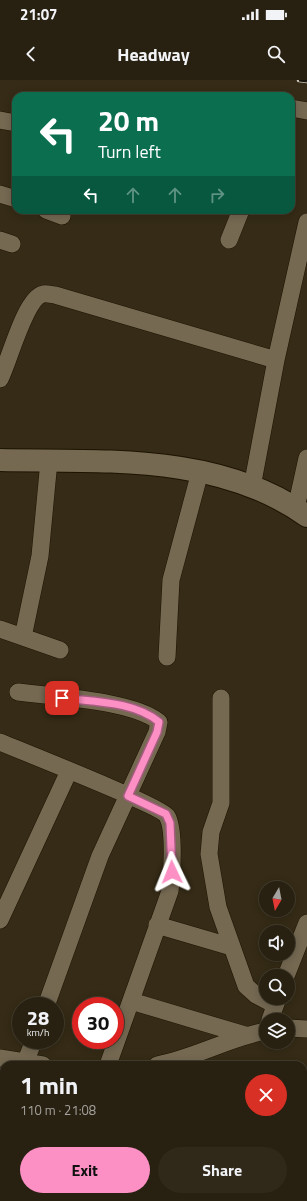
<!DOCTYPE html>
<html lang="en">
<head>
<meta charset="utf-8">
<style>
	body { margin:0; font-family:"Titillium Web",sans-serif; background:#302819; color:#f1f3f6; height:100vh; display:flex; flex-direction:column; font-size:15px; white-space:nowrap }
	* { box-sizing:border-box; margin:0 }
	p { font-size:13px; color:#a5a39f }
	.icon { flex:none; width:22px; height:22px; fill:none; stroke:currentColor; stroke-width:2; stroke-linecap:round; stroke-linejoin:round }
	.map { position:relative; flex:1; overflow:hidden }
	.sheet { position:absolute; left:0px; top:981px; width:307px; height:140px; display:flex; flex-direction:column; background:#282010; border-radius:12px 12px 0 0; box-shadow:0 2px 10px #0003,0 0 0 1px #443e30 }
	.sheet>* { flex:none }
	.banner { position:absolute; left:12px; top:12px; width:283px; height:122px; border-radius:12px; box-shadow:0 2px 10px #0003,0 0 0 1px #443e30; background:#0b6e4f; color:#fff; overflow:hidden }
	.needle { width:26px; rotate:190deg }
	.tools { position:absolute; left:259px; top:801px; display:grid; gap:8px }
	.tools a { display:grid; place-items:center; width:36px; height:36px; border-radius:50%; background:#282010; box-shadow:0 2px 10px #0003,0 0 0 1px #443e30; font-size:20px }
	.speed { position:absolute; left:12px; top:917px; display:flex; gap:8px; font-size:20px; font-weight:700; text-align:center }
	.speed>* { display:grid; place-content:center; width:52px; height:52px; border-radius:50%; background:#282010; box-shadow:0 2px 10px #0003,0 0 0 1px #443e30; line-height:1 }
	.speed small { font-size:10px; font-weight:400 }
	.speed .limit { border:6px solid #d22; background:#fff; color:#111 }
	.pin { position:absolute; display:grid; place-items:center; width:34px; height:34px; color:#fff; margin:-17px; border-radius:8px; box-shadow:0 2px 6px #0006 }
	.me { position:absolute; width:44px; margin:-22px; rotate:358deg; stroke-linejoin:round; filter:drop-shadow(0 0 3px #0008) }
	.turn { display:flex; align-items:center; gap:14px; height:84px; padding:0 20px; font-size:18px }
	.turn .icon { width:52px; height:52px; stroke-width:2.5 }
	.turn b { display:block; font-size:28px; line-height:34px }
	.lanes { display:flex; align-items:center; height:38px; padding:0 20px; background:#0003; justify-content:center; gap:20px; direction:ltr }
	.lanes .off { opacity:.35 }
	.round { display:grid; place-items:center; flex:none; width:42px; height:42px; border-radius:21px; background:#302819 }
	.head { display:flex; align-items:center; justify-content:space-between; height:68px; padding:0 20px }
	h1 { font-size:24px; font-weight:700; line-height:30px }
	.primary-button { display:flex; gap:8px; margin-top:auto; padding:8px 20px }
	.primary-button a { flex:1; height:46px; border-radius:24px; background:#fc8fc3; color:#111; font-size:16px; font-weight:700; line-height:46px; text-align:center }
	.primary-button a+a { background:#302819; color:#f1f3f6 }
	.status { display:flex; justify-content:space-between; align-items:center; height:28px; padding:0 20px; background:#282010; direction:ltr }
	.status svg { height:11px; fill:currentColor }
	header { display:flex; justify-content:space-between; align-items:center; height:52px; padding:0 20px; background:#282010; font-size:18px; font-weight:700 }
	.map>svg:first-child { display:block }
</style>
</head>
<body>
<div class="status"><b>21:07</b><svg viewBox="0 0 49 12"><path d="M0 12V9h3v3zM5 12V6h3v6zM10 12V3h3v9zM15 12V0h3v12zM26 1h20v11H26zM47 4h2v5h-2z"/></svg></div>
<header><svg class="icon" aria-label="back" viewBox="0 0 24 24"><path d="M15 5l-7 7 7 7"/></svg>Headway<svg class="icon" aria-label="search" viewBox="0 0 24 24"><circle cx="10" cy="10" r="6"/><path d="M15 15l6 6"/></svg></header>
<div class="map">
<svg width="307" height="1121" viewBox="0 0 307 1121">
	<rect width="100%" height="100%" fill="#352b16"/>
	<g fill="none" stroke-linecap="round" stroke-linejoin="round">
		<defs>
			<path id="minor" d="M291,28l16,3
				M0,40l16,3
				M0,114l16,5
				M46,130l16,6
				M0,160l12,4
				M229,160l12,-30
				M0,299c9,-17 25,-81 43,-85 3,-1 9,1 12,1l221,65
				M252,407l24,-127 31,-138
				M296,428l11,-50
				M0,549l60,21
				M23,557l17,-81 9,-95
				M167,577l4,-77 29,-108
				M18,612c36,5 114,8 141,30l-2,10 -57,124 -54,150
				M221,618v105l-10,29 -2,22 9,53 28,79 10,9 19,10
				M0,662c21,9 161,64 167,74 8,13 5,59 3,75l-62,174
				M0,840l69,-149
				M157,845l75,22
				M286,896l21,-53
				M131,921l114,34
				M270,940l8,-22
				M288,948l19,1
				M0,978l43,7
				M25,983l9,-23
				M157,985c38,-7 71,-27 109,-34"/>
			<path id="tertiary" d="M0,380c103,2 219,-7 307,56"/>
		</defs>
		<!-- minor casing -->
		<use href="#minor" stroke="#1d1401" stroke-width="18"/>
		<!-- tertiary casing -->
		<use href="#tertiary" stroke="#1d1401" stroke-width="24"/>
		<!-- minor -->
		<use href="#minor" stroke="#756952" stroke-width="17"/>
		<!-- tertiary -->
		<use href="#tertiary" stroke="#756952" stroke-width="22"/>
		<defs>
			<path id="rail" d="M299,0l8,1"/>
		</defs>
		<!-- rail casing -->
		<use href="#rail" stroke="#d1cabc" stroke-width="4.5"/>
		<!-- rail -->
		<use href="#rail" stroke="#19150b" stroke-width="3" stroke-dasharray="9" stroke-linecap="butt"/>
	</g>
	<g fill="none" stroke-linecap="round" stroke-linejoin="round">
		<defs>
			<path id="route" d="M62,618c31,4 72,3 97,24l-2,10 -29,64 38,18 4,9 2,49"/>
		</defs>
		<!-- route casing -->
		<use href="#route" stroke="#a45d7f" stroke-width="10"/>
		<!-- route -->
		<use href="#route" stroke="#fc8fc3" stroke-width="7"/>
	</g>
</svg>
<div class="tools">
<a><svg class="needle" viewBox="-14 -14 28 28"><path d="M0-13l5 13h-10z" fill="#e53935"/><path d="M0 13l5-13h-10z" fill="#a5a39f"/></svg></a>
<a><svg class="icon" aria-label="sound" viewBox="0 0 24 24"><path d="M4 9h4l5-4v14l-5-4H4zM17 9q2 3 0 6"/></svg></a>
<a><svg class="icon" aria-label="search" viewBox="0 0 24 24"><circle cx="10" cy="10" r="6"/><path d="M15 15l6 6"/></svg></a>
<a><svg class="icon" aria-label="layers" viewBox="0 0 24 24"><path d="M12 4l9 5-9 5-9-5zM3 14l9 5 9-5"/></svg></a>
</div>
<div class="speed"><div>28<small>km/h</small></div><div class="limit">30</div></div>
<div class="pin" style="left:62px;top:618px;background:#d93025"><svg class="icon" aria-label="arrive" viewBox="0 0 24 24"><path d="M6 21V4h12l-3 4 3 4H6"/></svg></div>
<svg class="me" style="left:172px;top:792px" viewBox="-20 -20 40 40"><path d="M0-17L14 15 0 8-14 15z" fill="#fc8fc3" stroke="#fff" stroke-width="4"/></svg>
<div class="banner">
<div class="turn"><svg class="icon" aria-label="left" viewBox="0 0 24 24"><path d="M17 20v-9H6M10 6l-5 5 5 5"/></svg><div><b>20 m</b>Turn left</div></div>
<div class="lanes"><svg class="icon" aria-label="left" viewBox="0 0 24 24"><path d="M17 20v-9H6M10 6l-5 5 5 5"/></svg><svg class="icon off" aria-label="ahead" viewBox="0 0 24 24"><path d="M12 20V5M6 11l6-6 6 6"/></svg><svg class="icon off" aria-label="ahead" viewBox="0 0 24 24"><path d="M12 20V5M6 11l6-6 6 6"/></svg><svg class="icon off" aria-label="right" viewBox="0 0 24 24"><path d="M7 20v-9h11M14 6l5 5-5 5"/></svg></div>
</div>
<section class="sheet">
<div class="head"><div><h1>1 min</h1><p>110 m · 21:08</p></div><a class="round" style="background:#d93025;color:#fff"><svg class="icon" aria-label="close" viewBox="0 0 24 24"><path d="M6 6l12 12M18 6L6 18"/></svg></a></div>
<div class="primary-button"><a>Exit</a><a>Share</a></div>
</section>
</div>
</body>
</html>
